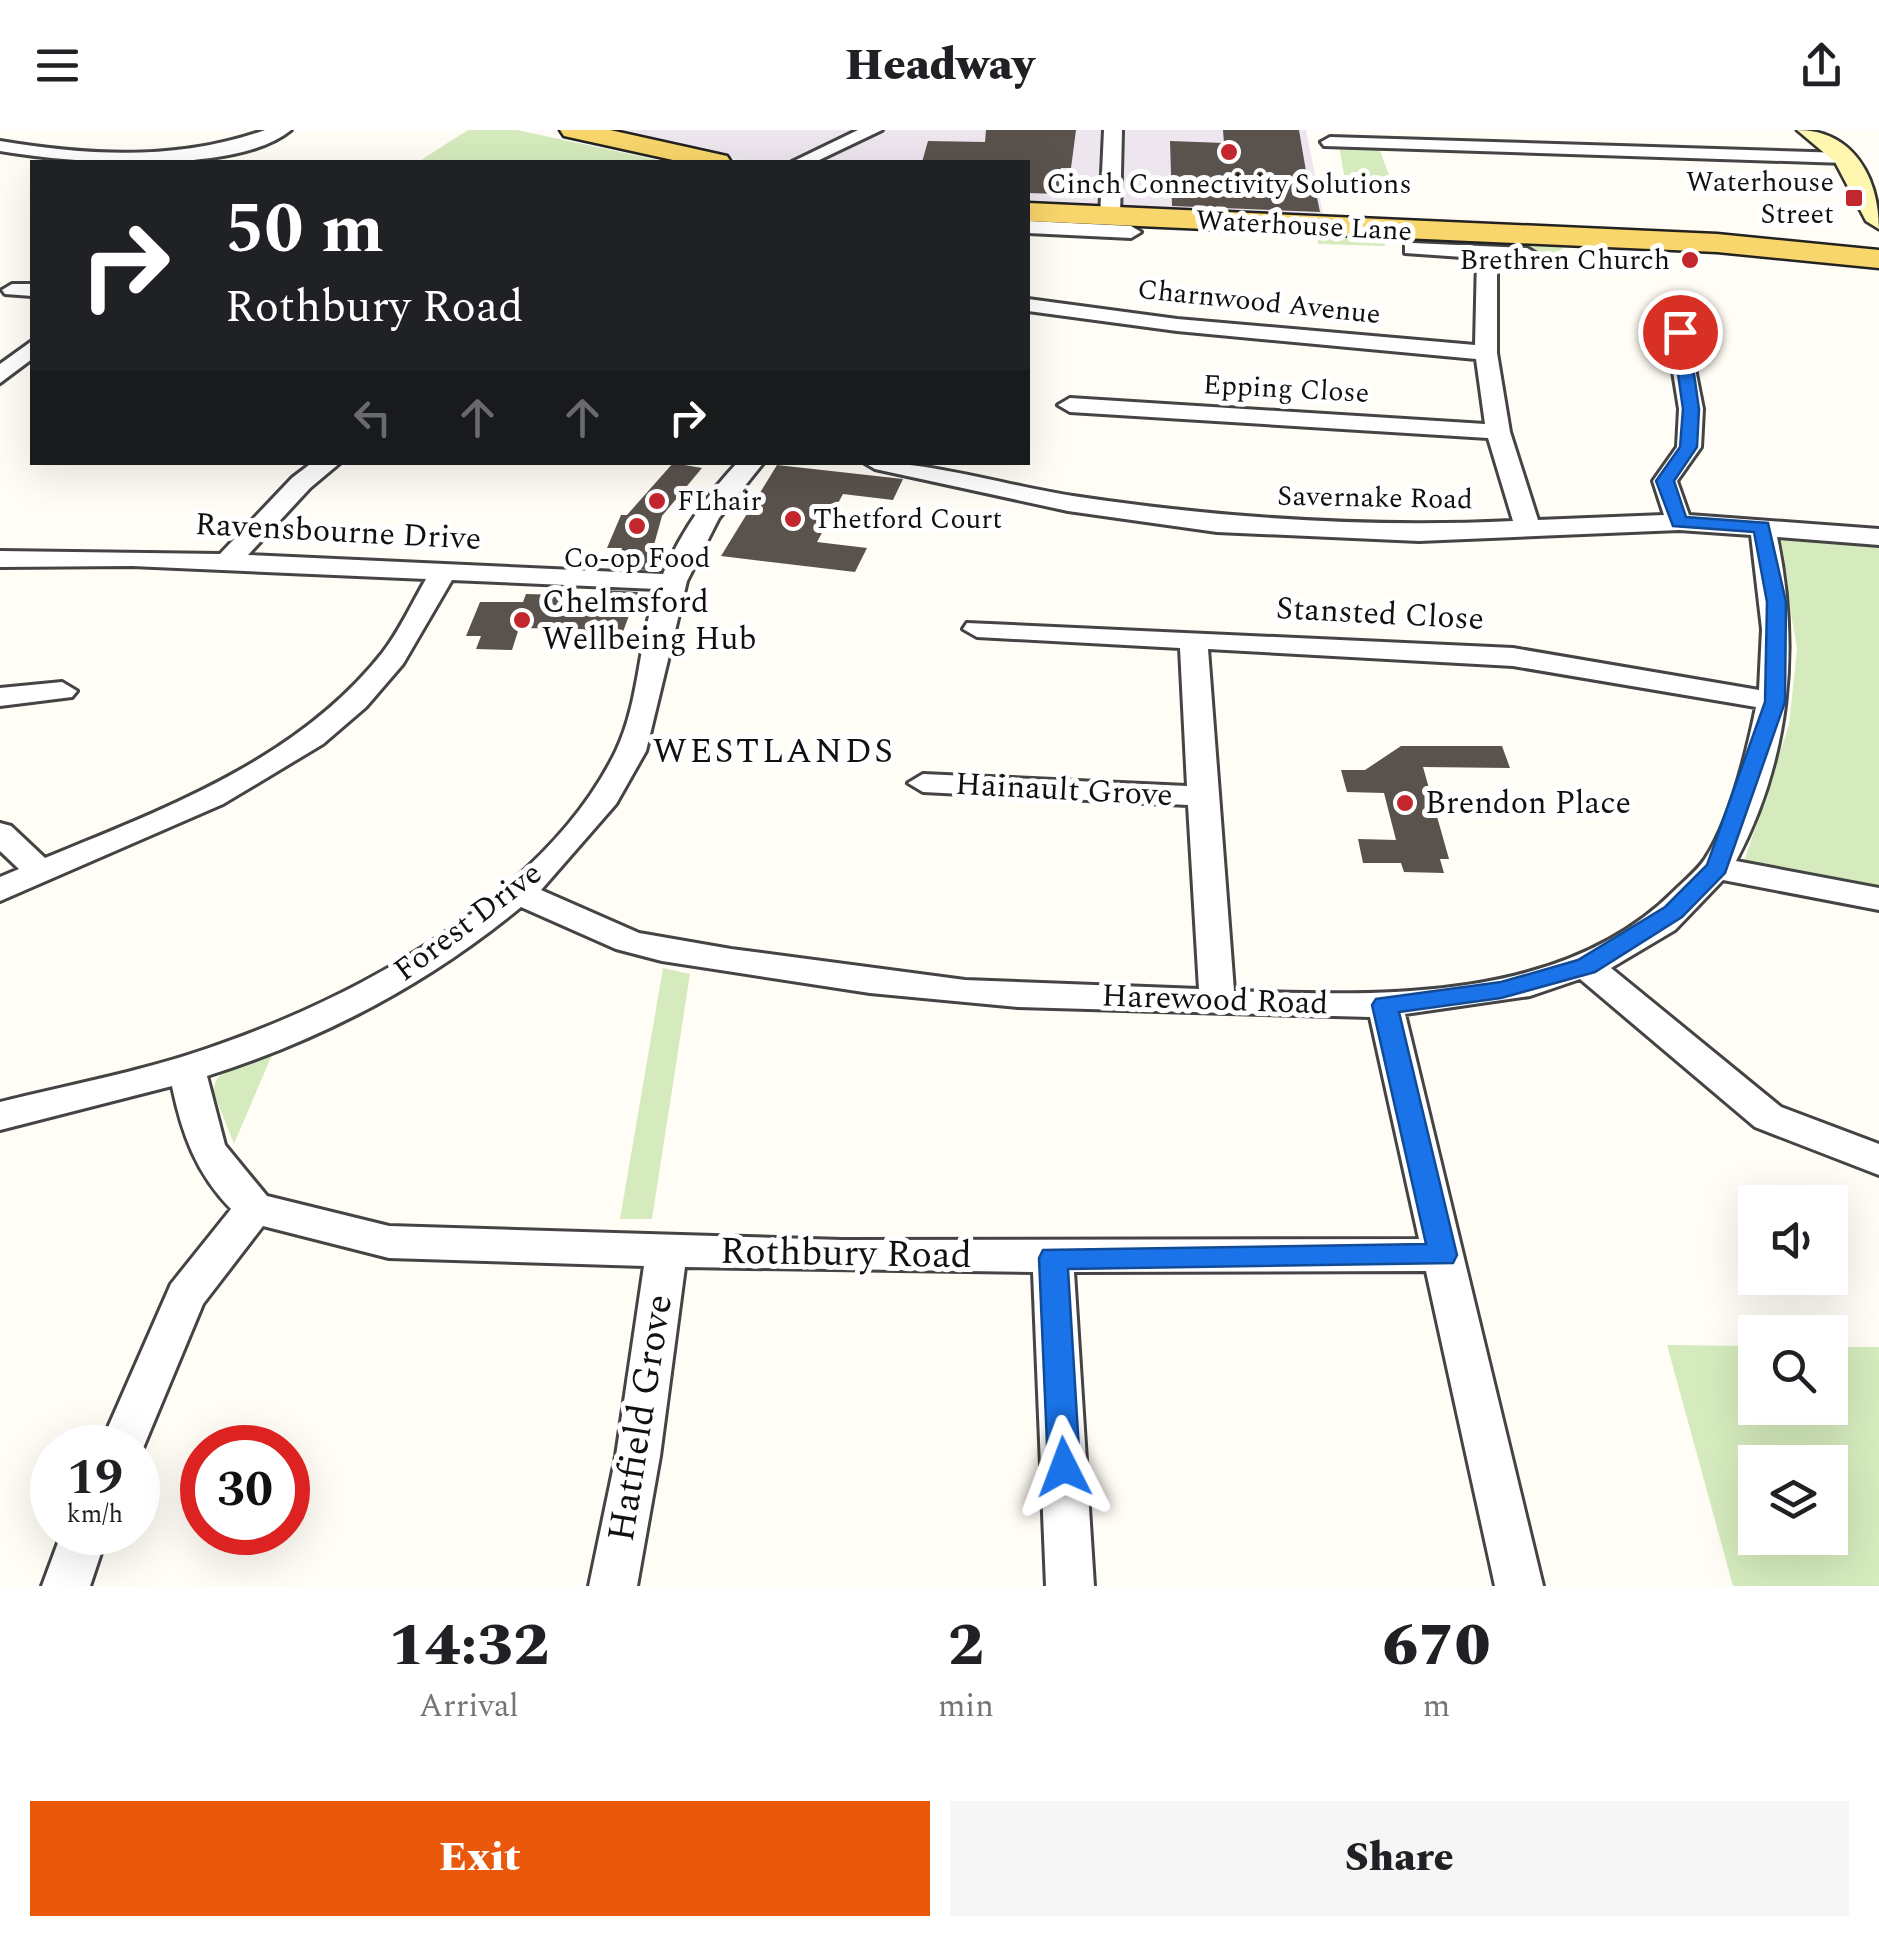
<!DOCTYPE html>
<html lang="en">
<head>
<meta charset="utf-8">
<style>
	body { margin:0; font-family:Spectral,serif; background:#f6f6f6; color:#202124; height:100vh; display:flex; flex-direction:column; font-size:38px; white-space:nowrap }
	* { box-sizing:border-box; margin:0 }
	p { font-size:32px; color:#757577 }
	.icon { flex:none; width:55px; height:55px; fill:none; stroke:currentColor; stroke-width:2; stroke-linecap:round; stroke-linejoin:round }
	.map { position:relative; height:1456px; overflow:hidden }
	.sheet { display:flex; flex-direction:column; background:#fff; flex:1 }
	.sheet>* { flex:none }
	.banner { position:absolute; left:30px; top:30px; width:1000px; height:305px; border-radius:0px; box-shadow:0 10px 40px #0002; background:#202124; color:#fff; overflow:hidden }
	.controls { position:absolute; left:1738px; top:1055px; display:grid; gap:20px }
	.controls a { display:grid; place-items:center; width:110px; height:110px; border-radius:0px; background:#fff; box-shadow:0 10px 40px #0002; font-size:50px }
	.speed { position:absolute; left:30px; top:1295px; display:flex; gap:20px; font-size:50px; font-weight:700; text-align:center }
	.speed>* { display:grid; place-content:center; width:130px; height:130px; border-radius:50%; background:#fff; box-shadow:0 10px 40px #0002; line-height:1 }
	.speed small { font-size:25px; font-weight:400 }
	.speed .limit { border:15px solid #d22; background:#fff; color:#111 }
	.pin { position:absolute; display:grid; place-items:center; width:85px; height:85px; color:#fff; margin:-42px; border:5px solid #fff; border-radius:50%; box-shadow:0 2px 10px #0007 }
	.me { position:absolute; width:110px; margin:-55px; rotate:357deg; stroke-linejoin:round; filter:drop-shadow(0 0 8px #0008) }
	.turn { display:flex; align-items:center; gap:35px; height:210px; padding:0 30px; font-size:45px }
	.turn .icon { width:130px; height:130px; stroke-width:2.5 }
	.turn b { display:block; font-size:70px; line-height:85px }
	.lanes { display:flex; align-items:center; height:95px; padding:0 30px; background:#0003; justify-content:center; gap:50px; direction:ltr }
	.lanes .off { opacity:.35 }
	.eta { display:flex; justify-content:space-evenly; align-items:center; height:170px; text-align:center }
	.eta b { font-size:60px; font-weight:800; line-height:70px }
	.cta { display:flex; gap:20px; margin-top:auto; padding:20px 30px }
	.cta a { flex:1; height:115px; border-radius:0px; background:#ea580c; color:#fff; font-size:40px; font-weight:800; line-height:115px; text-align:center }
	.cta a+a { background:#f6f6f6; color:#202124 }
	header { display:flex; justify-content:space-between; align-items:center; height:130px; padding:0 30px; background:#fff; font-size:45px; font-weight:800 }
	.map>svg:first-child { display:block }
</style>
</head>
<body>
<header><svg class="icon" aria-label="menu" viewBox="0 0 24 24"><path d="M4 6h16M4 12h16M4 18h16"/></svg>Headway<svg class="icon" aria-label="share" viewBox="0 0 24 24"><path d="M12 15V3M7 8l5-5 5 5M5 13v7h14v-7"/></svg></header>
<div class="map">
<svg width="1879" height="1456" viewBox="0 0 1879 1456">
	<rect width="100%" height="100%" fill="#fffdf5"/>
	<!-- industrial -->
	<path fill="#eee6ef" d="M607,0h699l18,89 -296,-15v-42h-280z"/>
	<!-- green -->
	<path fill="#d5ebbd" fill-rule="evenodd" d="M468,0h49l150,32h-249z
		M1339,16l40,2 13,35 -47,-2z
		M1317,102l256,10 -21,13 -148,-13h-19v4l-67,-2z
		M1788,406l91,8v349l-137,-25 47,-143 8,-77 -19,-108z
		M663,838l27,6 -38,245h-32z
		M274,920l-40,94 -21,-53c4,-28 38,-33 61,-41z
		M1667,1215l88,1v62h75v-61h49v239h-146zM1755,1332h75v76h-75z"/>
	<!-- building -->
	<path fill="#5a524d" d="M986,0h90l-5,38h-10l-3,26 -30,-1v-31h-106l6,-21 57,1z
		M1223,0h76l9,53h6l6,29 -148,-6 -2,-65 54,2z
		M673,333l29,5 -40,48 -15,54 -33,-2 8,-20h-15l14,-33h6z
		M777,335l126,14 -10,21 -50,-6 -26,48 50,6 -12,24 -134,-16z
		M604,460l34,2 -17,45h-43l2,-8 -61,-1 -7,22 -36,-1 5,-13h-15l14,-34h43l3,-8 76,2z
		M1401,616h101l8,22 -87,-1 26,92h-9l4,14 -40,-1 -3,-9h-38l-5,-24 38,1 -12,-47 -37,-1 -6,-22h24z"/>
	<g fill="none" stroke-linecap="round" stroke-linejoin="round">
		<defs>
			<path id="street" d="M265,0h26c-55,46 -223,33 -291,21v-10c90,15 178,20 265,-11z
				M858,0h24l-67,32h-23z
				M1104,0h18l-2,87 -10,6 -10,-6z
				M1330,7l515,16 9,5 -9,5 -521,-17 -3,-4z
				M1028,91l103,5 10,6 -10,6 -103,-5z
				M1412,113l115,5 10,6 -10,6 -30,-1v94l13,79 28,88 126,-5 -11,-34 24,-34 2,-38 -17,-106 10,-6 10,6 21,106 -2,38 -24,34 12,34 190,14v16l-102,-8c23,111 13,222 -41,324l143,27v22l-156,-30 -48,50 -64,38 170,139 98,37v31l-124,-48 -175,-148 -50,17 -125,18 138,572h-48l-69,-315 -352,1 20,314h-48l-13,-314 -348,-5 -25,189 -23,130h-48l27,-130 28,-190 -255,-8 -126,-32 -60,78 -65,156v-12h-39l72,-164 60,-75c-35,-36 -49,-75 -59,-123l-172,44v-28c69,-17 139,-30 206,-53 148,-50 339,-152 410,-298 24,-50 22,-109 41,-162l-205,-9 -49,84 -37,43 -43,37 -100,60 -223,97v-24l19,-8 -19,-18v-28l11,3 34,32c122,-50 254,-99 338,-206 17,-22 29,-49 43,-73l-294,-13 -132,1v-16l220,3 72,-76 21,-16h28l-31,26 -62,67 415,19c18,-42 44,-79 75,-112h26l-45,56 -32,63 -41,170 -30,53 -75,86 98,43 92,16 234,31 234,9 -11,-184 -265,-13 -15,-9 15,-9 264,12 -7,-138 -203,-11 -14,-8 4,-6 546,25 246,42 3,-61 -11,-94 -72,-5 -260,11 -202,-9 -149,-21 -193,-42 -12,-7c72,0 139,23 210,34 146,22 292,32 440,25l-25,-83 -418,-26 -12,-7 12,-7 415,26 -9,-65 -299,-28 -149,-20v-12l149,20 298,26 2,-87 -72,-5v-8zM1208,519l305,17 243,41c-9,44 -26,114 -51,152 -8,12 -21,22 -31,32 -112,112 -294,105 -440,100zM521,777l95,42 46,12 208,32 148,14 352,10 49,222 -577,1 -453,-14 -122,-30 -42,-51 -18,-69c114,-36 222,-93 314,-169z
				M12,154h20v12l-27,-2 -3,-4z
				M32,211v18l-32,24v-19z
				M62,552l15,9 -5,6 -72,9v-18z
				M62,1402h46l-18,54h-48z"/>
			<path id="secondary" d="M1797,0c56,0 82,47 82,99l-13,-8 -31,-59z"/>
			<path id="primary" d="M560,0h50l117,26 4,6h-49l-118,-26z
				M1028,73l689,31 162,16v18l-162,-16 -689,-31z"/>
		</defs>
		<!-- street casing -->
		<use href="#street" stroke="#444" stroke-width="6"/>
		<!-- secondary casing -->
		<use href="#secondary" stroke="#333" stroke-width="5"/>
		<!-- primary casing -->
		<use href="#primary" stroke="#222" stroke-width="5"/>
		<!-- street -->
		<use href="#street" fill="#fff" fill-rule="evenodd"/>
		<!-- secondary -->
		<use href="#secondary" fill="#fff6b0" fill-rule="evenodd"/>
		<!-- primary -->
		<use href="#primary" fill="#f9d66b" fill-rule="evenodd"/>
	</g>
	<!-- route -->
	<path fill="#1a73e8" stroke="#114b97" stroke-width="2.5" d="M1680,198l8,4 11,77 -2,38 -23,34 12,36 82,6 18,79 -1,100 -60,171 -43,44 -87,55 -94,26 -102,14 58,243 -4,8 -385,6 12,198 -5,10 -11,4 -11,-4 -5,-10 -9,-209 4,-8 383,-6 -54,-239 4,-6 125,-17 77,-22 87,-53 42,-42 58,-163 2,-100 -13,-70 -81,-6 -17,-45 24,-34 3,-38 -11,-77z"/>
	<!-- markers -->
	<g fill="#c4262e" stroke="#fff" stroke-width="4">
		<circle cx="1229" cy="22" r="10"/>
		<rect x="1844" y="58" width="20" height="20" rx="5"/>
		<circle cx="1690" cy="130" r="10"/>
		<circle cx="657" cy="371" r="10"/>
		<circle cx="793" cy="389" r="10"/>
		<circle cx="637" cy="396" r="10"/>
		<circle cx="522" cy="490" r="10"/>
		<circle cx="1405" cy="673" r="10"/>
	</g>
	<g text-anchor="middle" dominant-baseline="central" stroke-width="10" stroke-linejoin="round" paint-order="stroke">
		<!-- far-poi labels -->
		<g font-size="28" fill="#111" stroke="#fff" text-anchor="end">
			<text x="1834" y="52">Waterhouse<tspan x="1834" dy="32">Street</tspan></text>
			<text x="1229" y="54" text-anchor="middle">Cinch Connectivity Solutions</text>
			<text x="1670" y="130">Brethren Church</text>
			<text x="677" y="371" text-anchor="start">FLhair</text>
			<text x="813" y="389" text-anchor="start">Thetford Court</text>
			<text x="637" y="428" text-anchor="middle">Co-op Food</text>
		</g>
		<!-- far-street labels -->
		<g font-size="28" fill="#111" stroke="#fff">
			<text transform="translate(1304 96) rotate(3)">Waterhouse Lane</text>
			<text transform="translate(1259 172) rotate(6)">Charnwood Avenue</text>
			<text transform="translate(1286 259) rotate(3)">Epping Close</text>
			<text transform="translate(1375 368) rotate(1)">Savernake Road</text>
		</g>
		<!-- street labels -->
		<g font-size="32" fill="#111" stroke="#fff">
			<text transform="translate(338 402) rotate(3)">Ravensbourne Drive</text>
			<text transform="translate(1380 484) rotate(3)">Stansted Close</text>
			<text transform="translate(1064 660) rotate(3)">Hainault Grove</text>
			<text transform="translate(468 792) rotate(-37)">Forest Drive</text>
			<text transform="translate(1215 870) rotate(2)">Harewood Road</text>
		</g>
		<!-- poi labels -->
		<g font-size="32" fill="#111" stroke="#fff" text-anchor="start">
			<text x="542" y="472">Chelmsford<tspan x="542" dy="37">Wellbeing Hub</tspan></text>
			<text x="1425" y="673">Brendon Place</text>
		</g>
		<!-- neighbourhood labels -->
		<g font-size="35" letter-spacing="2.5" fill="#111" stroke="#fff">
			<text x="774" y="621">WESTLANDS</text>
		</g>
		<!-- near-street labels -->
		<g font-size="38" fill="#111" stroke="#fff">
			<text transform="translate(846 1124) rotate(1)">Rothbury Road</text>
			<text transform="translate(641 1288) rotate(-81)">Hatfield Grove</text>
		</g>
	</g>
</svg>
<div class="controls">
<a><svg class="icon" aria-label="sound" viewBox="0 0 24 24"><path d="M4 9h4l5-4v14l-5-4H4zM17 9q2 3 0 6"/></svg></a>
<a><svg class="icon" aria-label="search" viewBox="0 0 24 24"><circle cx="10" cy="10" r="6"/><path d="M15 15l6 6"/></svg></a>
<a><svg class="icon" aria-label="layers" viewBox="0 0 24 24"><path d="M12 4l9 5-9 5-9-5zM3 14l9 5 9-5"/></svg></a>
</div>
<div class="speed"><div>19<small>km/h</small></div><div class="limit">30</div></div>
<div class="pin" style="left:1680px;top:202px;background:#d93025"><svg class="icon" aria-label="arrive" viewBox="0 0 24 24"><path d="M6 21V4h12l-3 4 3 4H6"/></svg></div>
<svg class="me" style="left:1064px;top:1337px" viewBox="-20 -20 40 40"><path d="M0-17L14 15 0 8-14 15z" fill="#1a73e8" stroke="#fff" stroke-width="4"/></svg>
<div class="banner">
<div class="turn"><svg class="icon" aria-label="right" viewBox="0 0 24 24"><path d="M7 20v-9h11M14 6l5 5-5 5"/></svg><div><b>50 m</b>Rothbury Road</div></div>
<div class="lanes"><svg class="icon off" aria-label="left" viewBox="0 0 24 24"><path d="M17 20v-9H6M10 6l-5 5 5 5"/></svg><svg class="icon off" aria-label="ahead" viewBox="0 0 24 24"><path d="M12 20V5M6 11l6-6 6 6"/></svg><svg class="icon off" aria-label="ahead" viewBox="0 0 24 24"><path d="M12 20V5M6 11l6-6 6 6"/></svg><svg class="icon" aria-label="right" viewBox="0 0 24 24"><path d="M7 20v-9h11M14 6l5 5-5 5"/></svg></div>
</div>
</div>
<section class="sheet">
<div class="eta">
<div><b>14:32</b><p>Arrival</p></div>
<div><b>2</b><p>min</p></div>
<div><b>670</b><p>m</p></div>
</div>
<div class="cta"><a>Exit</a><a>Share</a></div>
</section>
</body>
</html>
